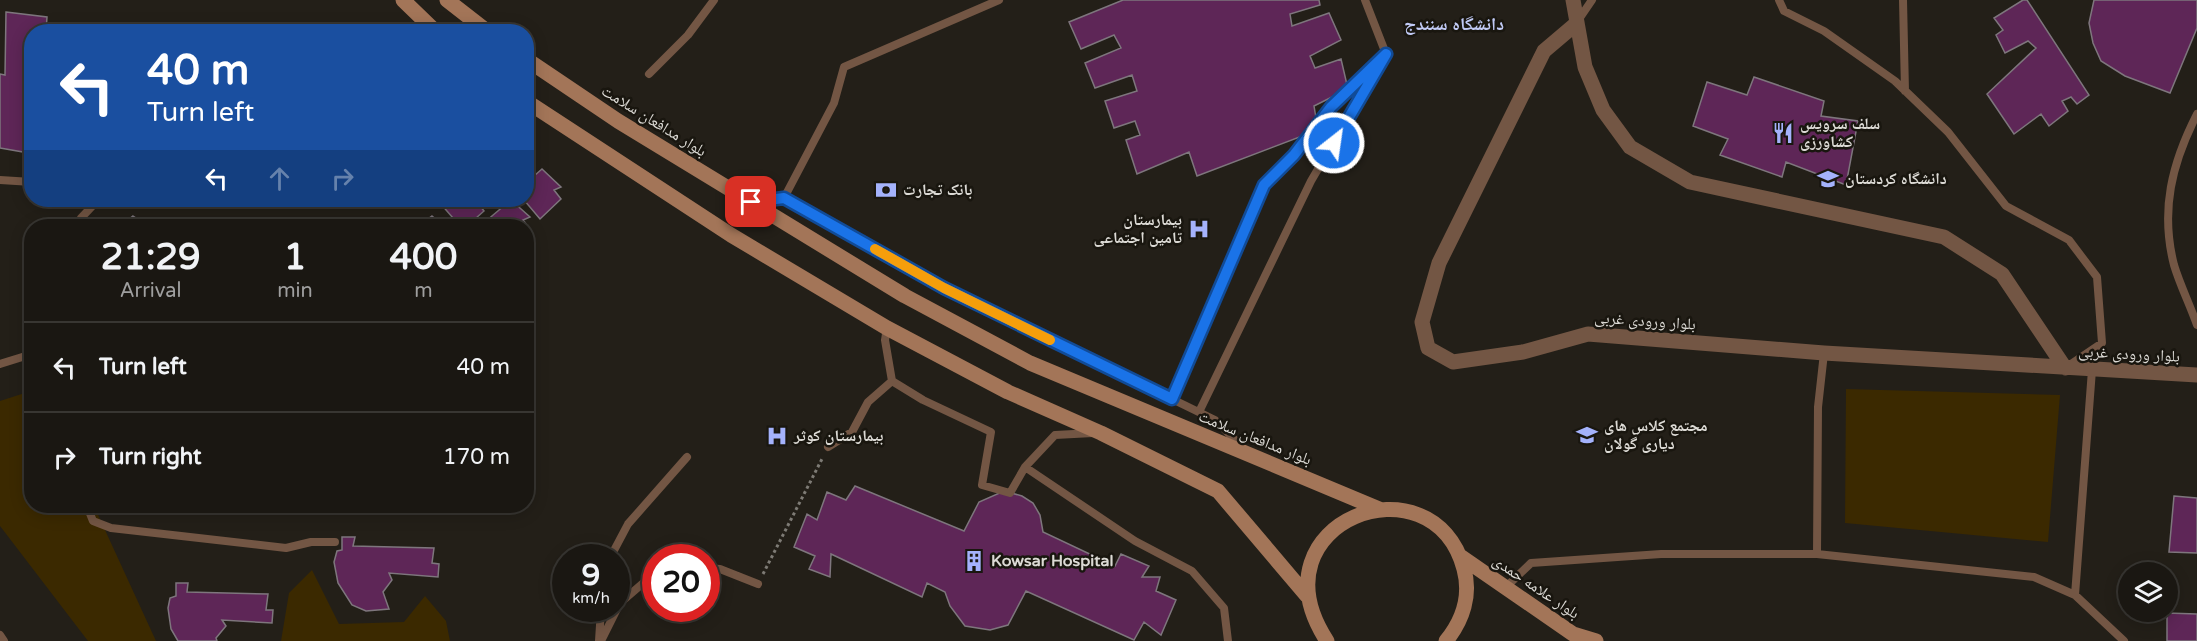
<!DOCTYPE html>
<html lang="en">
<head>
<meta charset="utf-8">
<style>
	body { margin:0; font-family:"Varela Round","Noto Naskh Arabic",sans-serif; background:#272420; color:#f1f3f6; height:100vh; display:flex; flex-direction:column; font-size:22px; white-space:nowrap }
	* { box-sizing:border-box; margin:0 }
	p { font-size:20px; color:#9f9f9f }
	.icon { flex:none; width:33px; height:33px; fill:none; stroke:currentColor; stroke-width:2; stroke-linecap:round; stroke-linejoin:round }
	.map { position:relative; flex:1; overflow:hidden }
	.panel { position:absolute; left:24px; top:219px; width:510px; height:294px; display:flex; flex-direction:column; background:#1a1712; border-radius:24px; box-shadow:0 3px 15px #0003,0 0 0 2px #383632 }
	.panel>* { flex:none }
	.banner { position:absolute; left:24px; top:24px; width:510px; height:183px; border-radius:24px; box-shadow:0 3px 15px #0003,0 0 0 2px #383632; background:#1a4fa0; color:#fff; overflow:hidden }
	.fabs { position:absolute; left:2118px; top:562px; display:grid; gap:12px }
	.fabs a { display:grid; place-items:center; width:60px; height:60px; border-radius:50%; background:#1a1712; box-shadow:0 3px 15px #0003,0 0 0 2px #383632; font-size:30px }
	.speed { position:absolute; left:552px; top:544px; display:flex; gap:12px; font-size:30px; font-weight:700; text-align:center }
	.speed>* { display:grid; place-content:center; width:78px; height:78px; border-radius:50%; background:#1a1712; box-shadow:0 3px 15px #0003,0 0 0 2px #383632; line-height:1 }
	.speed small { font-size:15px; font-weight:400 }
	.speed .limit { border:9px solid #d22; background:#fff; color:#111 }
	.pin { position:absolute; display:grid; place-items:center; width:51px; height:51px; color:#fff; margin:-26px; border-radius:12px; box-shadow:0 3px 9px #0006 }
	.me { position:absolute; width:66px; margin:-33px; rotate:30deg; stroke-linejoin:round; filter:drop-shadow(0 0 4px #0008) }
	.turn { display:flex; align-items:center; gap:21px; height:126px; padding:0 24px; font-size:27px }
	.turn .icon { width:78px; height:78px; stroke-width:2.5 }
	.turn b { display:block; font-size:42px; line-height:51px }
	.lanes { display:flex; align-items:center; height:57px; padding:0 24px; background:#0003; justify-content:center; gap:30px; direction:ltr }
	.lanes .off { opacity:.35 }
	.eta { display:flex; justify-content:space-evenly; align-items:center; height:102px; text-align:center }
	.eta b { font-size:36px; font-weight:700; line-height:42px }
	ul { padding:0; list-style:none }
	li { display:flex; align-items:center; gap:18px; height:90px; padding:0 24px; border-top:2px solid #383632 }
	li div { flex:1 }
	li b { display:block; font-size:22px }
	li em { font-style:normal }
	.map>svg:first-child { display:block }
</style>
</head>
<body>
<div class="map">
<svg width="2197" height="641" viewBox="0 0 2197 641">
	<rect width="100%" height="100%" fill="#231f18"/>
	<!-- green -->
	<path fill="#3b2900" d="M1846,389l214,6 -12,147 -203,-19z
		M31,391l1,115h62l62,135h-68l-88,-115v-125z
		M312,570l27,54 65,-2 21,-26 21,25 4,20h-169l8,-48z"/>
	<!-- building -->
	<path fill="#5e2657" stroke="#7e767d" stroke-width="1.5" d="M1123,0h196l1,5 -30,9 2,12 37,-13 12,27 -31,16 5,12 26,-9 7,30 -34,17 4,24 -121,46 -8,-24 -52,22 -11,-34 14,-5 -5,-14 -21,7 -9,-27 32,-10 -5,-16 -37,13 -10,-25 36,-15 -7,-13 -33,14 -12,-27z
		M2023,0h4l62,95 -12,9 -6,-7 -9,4 6,10 -19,15 -8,-12 -27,20 -27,-40 49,-46 -8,-7 -23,12 -9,-18 7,-5 -9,-12z
		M2094,0h103v28l-27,65 -45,-17 -24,-15 -8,-18 -4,-20z
		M6,12l41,5 -1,15h-14v107h-3v14l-29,-5v-74l5,1z
		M1754,77l70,24 -3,15 37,5 -12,64 -60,-23 -4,15 -62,-22 8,-16 -35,-13 14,-44 40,13z
		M542,169l19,18 -7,3 7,9 -21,20 -16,-19h2v-17z
		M443,200h39l-5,2 7,9 -17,15h-7l-20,-23z
		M511,200l19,17 -7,3 7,9 -4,3v-6h-36l-4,-5z
		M133,216l15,10h-27z
		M432,216l12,10h-25z
		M855,486l109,45 15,-29 25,-11 18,5 11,7 7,12 3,17 72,34 6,-12 28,12 -7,11h18l-4,14 20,9 -15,35 -17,-13 -10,18 -108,-49 -18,34 -18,5 -25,-4 -15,-20 -5,-14 -18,-9 -5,14 -91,-43 -1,23 -21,-8 6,-13 -21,-9 13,-33 10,6 10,-28 19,8z
		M2174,496l23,2v55l-28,-1z
		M342,537h13l-2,9 81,2 -2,15 7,1 -1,13 -49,-4 3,7 -9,12 6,17 -23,2 -14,-6 -14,-22 -4,-21 3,-11 5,-1z
		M176,583h12l-1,9 81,2 -2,16h7l-1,13 -50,-3 4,6 -10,12 1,3h-39l-7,-12 -3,-21 2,-10 6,-2z
		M2167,613l30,1v27h-30z"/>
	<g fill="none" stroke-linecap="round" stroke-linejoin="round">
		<!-- path -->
		<path stroke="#7e7b75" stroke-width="3" stroke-dasharray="3 3" stroke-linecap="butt" d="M763,574l60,-117"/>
		<!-- service -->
		<path stroke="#735644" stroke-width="8" d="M1365,0l21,54
			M1779,0l5,11 40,20 71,50 53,51 58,74 63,34 28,37 5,66 -34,23
			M1903,0l2,91
			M1577,22l15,-22
			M649,74l39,-39 26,-35
			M2197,114c-25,49 -37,96 -23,151 6,20 16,40 23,60
			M0,180l32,2
			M784,198l50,-95 10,-36 155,-67
			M277,200h4
			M752,202l32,-4 160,90 271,132 28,28
			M77,226l4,-8 17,-18
			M887,328l-2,12 7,41 31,19 68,32 -9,53 28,8 15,-26 30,-32 38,-2
			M0,364l32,-10
			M1172,399l92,-214 30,-30 37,-48 55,-53
			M1199,412l112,-231 68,-116
			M828,447l24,-15 16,-30 24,-21
			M1025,467l110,74 57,30 32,37 4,33
			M87,506l6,15 18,7 175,20 25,-6h24
			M1817,554l1,-147 6,-54
			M610,558l18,-34 59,-67
			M706,568l14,1 38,15
			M1504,589l27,-26 130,-9h156l217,23 41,18 49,46
			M2075,595l17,-225
			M0,635l4,6
			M599,641l2,-32
			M601,641l19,-38 36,-31"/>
		<!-- minor -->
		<path stroke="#735644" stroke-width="15" d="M1573,0l12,67 18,43 27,37 60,35 254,55 58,37 63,94
			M1577,23l-33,28 -105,212 -17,59 6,26 25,14 70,-10 65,-18 236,19 373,22"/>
		<!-- secondary -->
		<path stroke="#a37558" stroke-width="15" d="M403,0l33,32
			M447,0l41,32
			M526,59l92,62 287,175 125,67 349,146
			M526,101l205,134 156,93 121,64 93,41 117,58 89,105
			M1460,556l113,78 23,7
			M1327,641c-78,-120 106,-187 137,-72 7,26 -1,51 -18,72"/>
	</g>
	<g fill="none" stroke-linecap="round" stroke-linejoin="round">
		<defs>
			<path id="route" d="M751,202l33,-4 160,90 228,111 92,-214 30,-30 37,-48 55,-53 -52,89"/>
		</defs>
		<!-- route casing -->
		<use href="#route" stroke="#114b97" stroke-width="15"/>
		<!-- route -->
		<use href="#route" stroke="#1a73e8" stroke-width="10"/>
		<!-- slow -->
		<path stroke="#f59e0b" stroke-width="10" d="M875,249l69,39 106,52"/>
	</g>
	<!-- icons -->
	<defs>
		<symbol id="restaurant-bare" viewBox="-9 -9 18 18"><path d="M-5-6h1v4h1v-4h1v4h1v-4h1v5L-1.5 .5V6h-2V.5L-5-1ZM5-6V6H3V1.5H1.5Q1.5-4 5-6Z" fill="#a4b2fc" stroke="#19160f" stroke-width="2.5" paint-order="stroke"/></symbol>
		<symbol id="university-bare" viewBox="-9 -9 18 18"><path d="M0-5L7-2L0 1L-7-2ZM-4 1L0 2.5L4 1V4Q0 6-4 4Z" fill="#a4b2fc" stroke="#19160f" stroke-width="2.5" paint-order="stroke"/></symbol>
		<symbol id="bank-bare" viewBox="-9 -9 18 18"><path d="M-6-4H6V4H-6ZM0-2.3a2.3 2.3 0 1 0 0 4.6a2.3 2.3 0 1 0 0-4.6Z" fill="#a4b2fc" stroke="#19160f" stroke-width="2.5" paint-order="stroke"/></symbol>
		<symbol id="hospital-bare" viewBox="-9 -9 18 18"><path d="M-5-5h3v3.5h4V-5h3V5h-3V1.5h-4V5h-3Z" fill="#a4b2fc" stroke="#19160f" stroke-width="2.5" paint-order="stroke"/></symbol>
		<symbol id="building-bare" viewBox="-9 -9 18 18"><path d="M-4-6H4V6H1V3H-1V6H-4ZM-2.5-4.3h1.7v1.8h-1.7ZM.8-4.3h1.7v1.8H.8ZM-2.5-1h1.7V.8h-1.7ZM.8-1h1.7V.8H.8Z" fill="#a4b2fc" stroke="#19160f" stroke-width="2.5" paint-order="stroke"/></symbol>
	</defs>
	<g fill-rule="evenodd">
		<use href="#restaurant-bare" x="1768" y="118" width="30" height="30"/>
		<use href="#university-bare" x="1813" y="164" width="30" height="30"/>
		<use href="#bank-bare" x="871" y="175" width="30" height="30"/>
		<use href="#hospital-bare" x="1184" y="214" width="30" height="30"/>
		<use href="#university-bare" x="1572" y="420" width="30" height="30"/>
		<use href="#hospital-bare" x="762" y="421" width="30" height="30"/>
		<use href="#building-bare" x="959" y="546" width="30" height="30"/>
	</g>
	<g text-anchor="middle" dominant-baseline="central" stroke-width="5" stroke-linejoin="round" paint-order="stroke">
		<!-- street labels -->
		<g font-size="16" fill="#dcdad5" stroke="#19160f">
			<text transform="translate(654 121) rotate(32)">بلوار مدافعان سلامت</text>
			<text transform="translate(1645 321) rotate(4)">بلوار ورودی غربی</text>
			<text transform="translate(2129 354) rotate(3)">بلوار ورودی غربی</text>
			<text transform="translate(1255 438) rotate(22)">بلوار مدافعان سلامت</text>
			<text transform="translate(1536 587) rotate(34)">بلوار علامه حمدی</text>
		</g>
		<!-- poi labels -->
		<g font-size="16" font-weight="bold" fill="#dcdad5" stroke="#19160f" text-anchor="start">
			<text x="1800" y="124">سلف سرویس<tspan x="1800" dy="18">کشاورزی</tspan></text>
			<text x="1845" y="179">دانشگاه کردستان</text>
			<text x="903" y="190">بانک تجارت</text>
			<text x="1182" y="220" text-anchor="end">بیمارستان<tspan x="1182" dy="18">تامین اجتماعی</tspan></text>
			<text x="1604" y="426">مجتمع کلاس های<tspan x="1604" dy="18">دیاری گولان</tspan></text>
			<text x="794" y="436">بیمارستان کوثر</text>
			<text x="991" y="561">Kowsar Hospital</text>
		</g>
		<!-- neighbourhood labels -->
		<g font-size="18" font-weight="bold" fill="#c1caf5" stroke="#19160f">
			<text x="1454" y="24">دانشگاه سنندج</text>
		</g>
	</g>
</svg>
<div class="fabs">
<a><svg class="icon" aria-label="layers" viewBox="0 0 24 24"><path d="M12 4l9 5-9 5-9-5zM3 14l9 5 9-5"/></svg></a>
</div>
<div class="speed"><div>9<small>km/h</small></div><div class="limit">20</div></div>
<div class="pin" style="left:751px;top:202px;background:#d93025"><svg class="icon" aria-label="arrive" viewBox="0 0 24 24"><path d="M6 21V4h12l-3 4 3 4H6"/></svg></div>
<svg class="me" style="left:1334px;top:143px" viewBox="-20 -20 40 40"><circle r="17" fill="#1a73e8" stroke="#fff" stroke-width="3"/><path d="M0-11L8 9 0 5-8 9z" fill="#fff"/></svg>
<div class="banner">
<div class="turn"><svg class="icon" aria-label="left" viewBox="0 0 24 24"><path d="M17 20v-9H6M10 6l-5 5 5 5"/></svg><div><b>40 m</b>Turn left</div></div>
<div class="lanes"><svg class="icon" aria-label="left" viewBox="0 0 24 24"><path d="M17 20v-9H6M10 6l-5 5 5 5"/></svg><svg class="icon off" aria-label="ahead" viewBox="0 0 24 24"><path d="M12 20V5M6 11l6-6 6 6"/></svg><svg class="icon off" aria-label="right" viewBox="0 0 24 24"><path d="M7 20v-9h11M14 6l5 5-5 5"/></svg></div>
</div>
<section class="panel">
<div class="eta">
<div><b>21:29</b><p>Arrival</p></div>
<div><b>1</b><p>min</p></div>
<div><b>400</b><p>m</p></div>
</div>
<ul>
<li><svg class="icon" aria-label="left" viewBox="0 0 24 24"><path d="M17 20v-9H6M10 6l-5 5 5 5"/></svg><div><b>Turn left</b></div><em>40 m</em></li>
<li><svg class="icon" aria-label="right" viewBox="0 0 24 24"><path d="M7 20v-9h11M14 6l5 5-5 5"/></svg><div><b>Turn right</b></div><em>170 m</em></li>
</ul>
</section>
</div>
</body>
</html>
